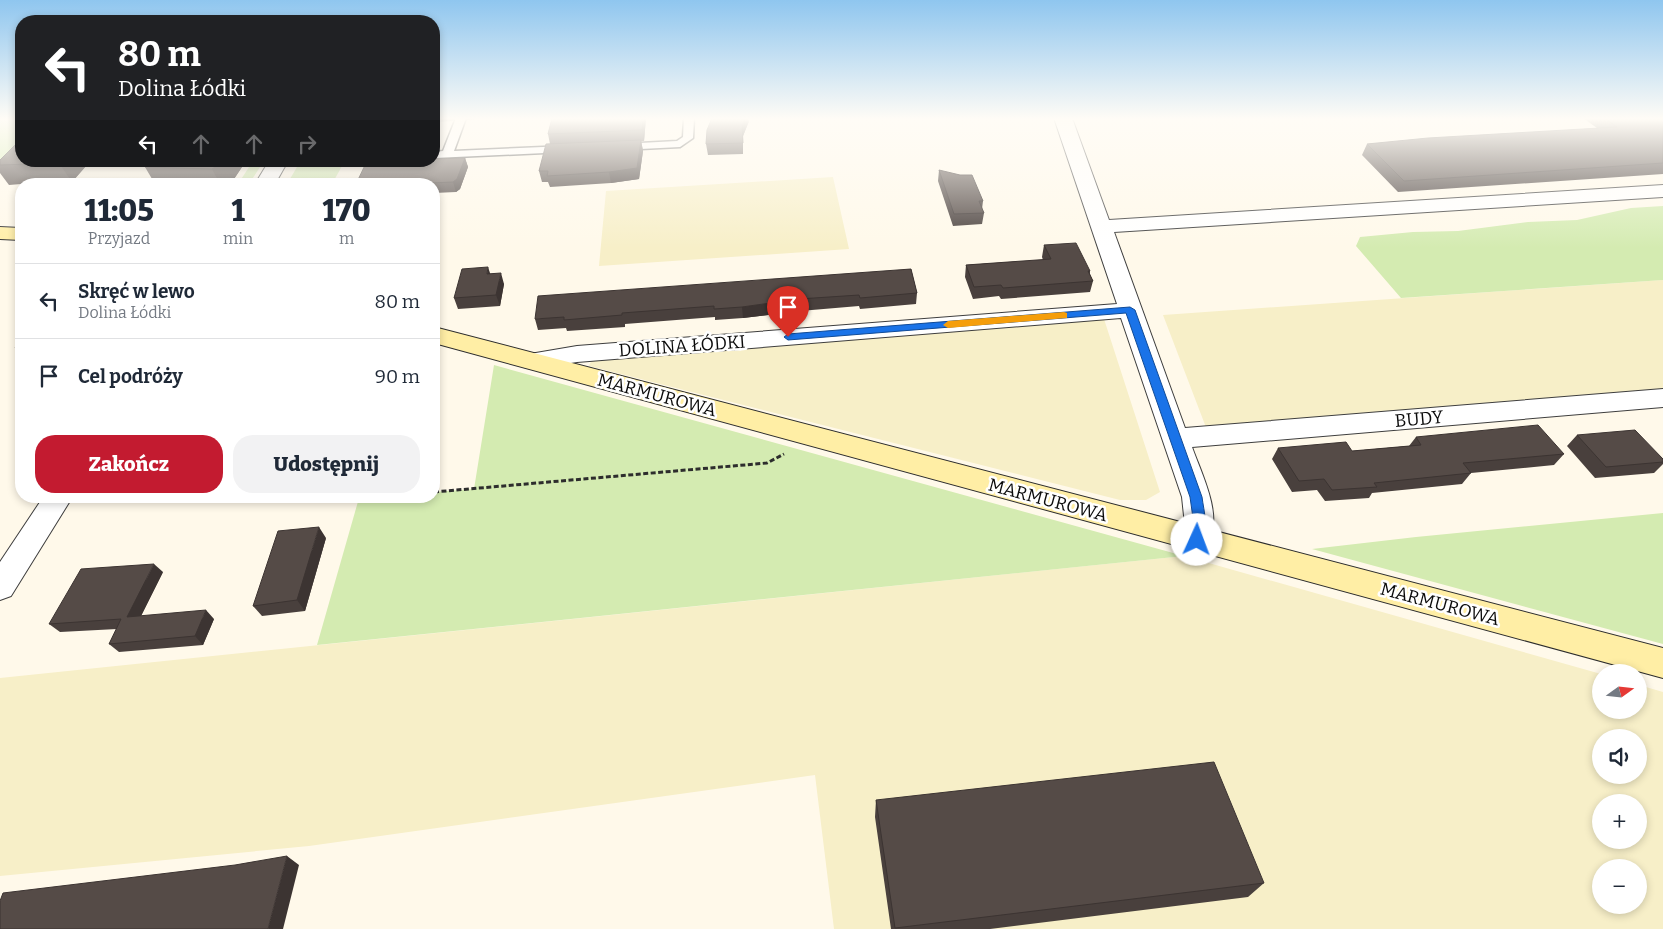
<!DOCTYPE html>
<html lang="pl">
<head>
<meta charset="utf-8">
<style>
	body { margin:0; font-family:Bitter,serif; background:#f2f2f3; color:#1f2937; height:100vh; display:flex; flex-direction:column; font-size:19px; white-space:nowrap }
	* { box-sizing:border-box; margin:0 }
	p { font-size:16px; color:#747a83 }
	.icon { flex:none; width:28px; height:28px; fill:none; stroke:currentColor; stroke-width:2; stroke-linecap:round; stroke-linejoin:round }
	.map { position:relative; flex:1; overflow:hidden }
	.panel { position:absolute; left:15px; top:178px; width:425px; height:325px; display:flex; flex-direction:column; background:#fff; border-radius:20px; box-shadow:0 2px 8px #0003 }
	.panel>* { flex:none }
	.banner { position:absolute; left:15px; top:15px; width:425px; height:152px; border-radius:20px; box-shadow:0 2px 8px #0003; background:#202124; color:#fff; overflow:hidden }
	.needle { width:32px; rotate:75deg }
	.buttons { position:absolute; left:1592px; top:664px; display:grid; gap:10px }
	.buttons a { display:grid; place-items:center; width:55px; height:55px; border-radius:50%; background:#fff; box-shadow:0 2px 8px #0003; font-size:25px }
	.pin { position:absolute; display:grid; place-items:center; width:42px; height:42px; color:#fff; margin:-51px -21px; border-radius:50% 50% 50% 0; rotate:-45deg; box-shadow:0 0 5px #0007 }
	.pin .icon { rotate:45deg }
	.me { position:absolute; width:55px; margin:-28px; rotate:2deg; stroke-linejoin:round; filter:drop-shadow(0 0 4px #0008) }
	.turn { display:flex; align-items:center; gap:18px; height:105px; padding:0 20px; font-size:22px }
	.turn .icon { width:65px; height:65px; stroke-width:2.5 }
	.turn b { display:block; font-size:35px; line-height:42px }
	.lanes { display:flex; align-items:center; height:48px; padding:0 20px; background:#0003; justify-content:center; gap:25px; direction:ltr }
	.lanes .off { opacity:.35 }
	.eta { display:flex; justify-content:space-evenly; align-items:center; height:85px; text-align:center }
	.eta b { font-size:30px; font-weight:800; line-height:35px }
	.cta { display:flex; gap:10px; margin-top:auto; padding:10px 20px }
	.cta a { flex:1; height:58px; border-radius:20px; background:#c31b30; color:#fff; font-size:20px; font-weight:800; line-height:58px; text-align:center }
	.cta a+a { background:#f2f2f3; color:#1f2937 }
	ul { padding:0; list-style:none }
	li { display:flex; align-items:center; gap:15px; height:75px; padding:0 20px; border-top:1px solid #e0e1e3 }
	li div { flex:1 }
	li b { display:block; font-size:19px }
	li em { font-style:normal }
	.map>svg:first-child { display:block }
</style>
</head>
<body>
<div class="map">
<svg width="1663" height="929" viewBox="0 0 1663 929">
	<rect width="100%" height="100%" fill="#fff9ea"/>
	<!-- farmland -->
	<path fill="#f7efc8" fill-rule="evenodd" d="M833,177l16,72 -250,17 7,-75z
		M1663,280v115l-456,35 -44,-115z
		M1104,319l56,173 -14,8h-26l-531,-134 3,-7z
		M1184,556l417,118v36h38v-25l24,7v237h-829l-19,-154 -506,71 -309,30v-198zM1601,738h38v37h-38zM1601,802h38v38h-38zM1601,868h38v37h-38z"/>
	<!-- green -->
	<path fill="#d4ebb1" d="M0,118h21v35l-21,19z
		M253,161h11l-15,23h-11z
		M342,166l-10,18h-45l10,-17z
		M1663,206v74l-262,18 -45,-52 4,-9 53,-5 45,-1 70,-9 49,-2 54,-12z
		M494,365l690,191 -867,89 42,-147 75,-2v-4l40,-3z
		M1663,513v131l-351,-95 104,-12z"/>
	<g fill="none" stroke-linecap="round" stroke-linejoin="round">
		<defs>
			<path id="lane" d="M456,118h10l-12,33 112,-5 6,3 -6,3 -132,6v-6l9,-1z
				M684,118h10l-1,20 -13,9 -59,3 -6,-3 6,-3 56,-3 6,-4z
				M300,161c-6,5 -21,6 -27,1z"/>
			<path id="street" d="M1054,118h18l37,102 554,-35v12l-549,35 71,196 478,-39v18l-471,40c11,31 32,69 15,101l-10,4 -10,-4 -5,-8 3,-15 -3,-28 -61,-179 -544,44 -44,7 -9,-2 -3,-6 3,-6 53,-9 540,-42z
				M269,161h19l-13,23h-20z
				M44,496h29l-62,100 -11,4v-38z"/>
			<path id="secondary" d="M0,227l21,1v12l-21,-1z
				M434,327l1229,321v30l-1229,-335z"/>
		</defs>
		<!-- lane casing -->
		<use href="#lane" stroke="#3e3e3e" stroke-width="3"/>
		<!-- street casing -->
		<use href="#street" stroke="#3e3e3e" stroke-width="2"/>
		<!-- secondary casing -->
		<use href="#secondary" stroke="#2d2d2d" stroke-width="2"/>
		<!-- path -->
		<path stroke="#2d2d2d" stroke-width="3" stroke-dasharray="5 2.5" stroke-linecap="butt" d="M434,492l333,-29 17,-9
			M349,499l31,-3"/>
		<!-- lane -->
		<use href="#lane" fill="#fff" fill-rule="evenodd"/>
		<!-- street -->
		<use href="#street" fill="#fff" fill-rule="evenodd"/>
		<!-- secondary -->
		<use href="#secondary" fill="#ffeea5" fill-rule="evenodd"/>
	</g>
	<!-- wall -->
	<path fill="#49403d" d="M434,118h21l-2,3 -19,1v1z
		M467,118h36l-36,2z
		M552,118h94l-2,23h-3l2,10 -4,28 -28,4 -61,4 -2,-5h-6l-3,-11 11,-27 -2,-10z
		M1583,118h80v56l-265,18 -36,-37 5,-11 230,-16z
		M749,121l-6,15v18l-35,1 -2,-11z
		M465,158l3,9 -8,22 -4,3 -22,1v2v-11h-78z
		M0,160l21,1h225l-14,21 -2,2h-75l-10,-17 3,-3 -62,2 -14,16 -51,2 -12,1 -9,-12z
		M939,170l44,31 -1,8 2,4 -2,11 -29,2 -15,-45z
		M1044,245l46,26v3l3,7 -3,11 -89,7 -2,-3 -26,3 -8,-22 1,-12 77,-5 -1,-3z
		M911,269l6,24 -1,11 -56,5 -1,-3 -59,5 -57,7 -28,2v-3l-90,7v3l-58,4 -1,-3 -28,2 -3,-11z
		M491,274l13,10 -4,22 -42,3 -4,-11z
		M21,340v15l-6,-7z
		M1577,435l86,24v5l-9,9 -59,5 -28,-32z
		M1416,437l148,17 -10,11 -83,8 -9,11 -90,9 -3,5 -44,3 -8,-11 -25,2 -20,-33 6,-11 74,3 57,-5z
		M326,538l-21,73 -43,5 -9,-10z
		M163,572l-22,44 73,3 -11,26 -84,7 -10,-8 8,-15 -57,3 -11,-8z
		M876,800l388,83 -16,14 -258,32h-99l-16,-112z"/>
	<!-- shaded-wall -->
	<path fill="#3c3432" d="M643,118h3l-2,23 -2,-11z
		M745,118h3l1,3 -6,15v18l-1,-29z
		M641,140l2,11 -4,28 -28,4 -2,-11z
		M465,158l3,9 -8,22 -4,3 -3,-10z
		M60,161h23l3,5 -14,16 -13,-19z
		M222,161h24l-14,21 -2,2h-10l-8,-15z
		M488,267l4,12 -5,-5z
		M501,273l3,11 -4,22 -4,-11z
		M799,299l1,12 -57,7 -1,-11z
		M319,527l7,11 -21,73 -8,-11z
		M154,564l9,8 -27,54 -9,-9z
		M206,610l8,9 -11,26 -8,-9z
		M287,856l12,9 -16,64h-15z"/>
	<!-- building -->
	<path fill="#554b47" stroke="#3c3432" d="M552,118h91l-1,12 -94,4z
		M712,118h33l-3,7 1,18 -37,1 1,-14z
		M1605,118h58v45l-259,18 -37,-37 61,-6 189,-11z
		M21,139v22h39l-1,2 -59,2v-5z
		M641,140l-4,28 -28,4 -62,4 1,-5h-9l7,-27z
		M465,158l-8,21 -4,3 -22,1 -1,1h-74l11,-23h67v-2z
		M150,161h72l-1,2 -9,6 -67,-2z
		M939,170l21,5h12l11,26h-4l5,12 -30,1z
		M1076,243l14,28h-2l5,10 -90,7 -2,-3 -27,2 -8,-22 85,-6 -7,-14z
		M488,267l-1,7 14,-1 -5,22 -42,3 8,-29z
		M911,269l6,24 -57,5 -1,-3 -60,4 -57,8 -28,2v-3l-92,7v2l-58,5v-3l-29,2 3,-23z
		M21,340v8h-6z
		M1538,425l26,29 -101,9 8,10 -97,10 3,4 -45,3 -8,-11 -25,2 -21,-33 68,-6 6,9 69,-6 -5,-8z
		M1635,430l28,29v3l-57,5 -29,-32z
		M319,527l-22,73 -44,6 25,-75z
		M154,564l-27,53 79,-7 -11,26 -86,8 12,-25 -72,5 32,-55z
		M1214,762l50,121 -369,45 -19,-128z
		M287,856l-19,73h-268v-28l3,-8 232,-28z"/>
	<!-- sky -->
	<linearGradient id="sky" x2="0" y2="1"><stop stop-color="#8fc6ef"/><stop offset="0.48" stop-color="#fffcf6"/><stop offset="1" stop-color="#fffcf6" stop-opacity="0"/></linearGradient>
	<rect width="1663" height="248" fill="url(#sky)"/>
	<!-- route -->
	<path fill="#1a73e8" stroke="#114b97" d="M1130,307l5,3 67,187c2,15 7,32 0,46h-9l-2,-3 3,-15 -4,-28 -64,-184 -338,27 -4,-3 4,-3z"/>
	<!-- slow -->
	<path fill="#f59e0b" d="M1064,312l3,1v5l-119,10 -5,-3 5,-4z"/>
	<g text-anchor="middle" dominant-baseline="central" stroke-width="5" stroke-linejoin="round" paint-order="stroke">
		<!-- street labels -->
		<g font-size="18" fill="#0b0b0b" stroke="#fff">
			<text transform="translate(682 346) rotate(-4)">DOLINA ŁÓDKI</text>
			<text transform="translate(657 395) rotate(15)">MARMUROWA</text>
			<text transform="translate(1419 419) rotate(-5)">BUDY</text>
			<text transform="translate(1048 500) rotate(15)">MARMUROWA</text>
			<text transform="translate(1440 604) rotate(15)">MARMUROWA</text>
		</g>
	</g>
</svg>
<div class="buttons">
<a><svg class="needle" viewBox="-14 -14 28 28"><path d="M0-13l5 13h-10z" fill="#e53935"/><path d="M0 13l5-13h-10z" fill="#747a83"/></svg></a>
<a><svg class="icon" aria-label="sound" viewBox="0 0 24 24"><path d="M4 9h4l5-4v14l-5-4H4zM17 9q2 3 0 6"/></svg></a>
<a>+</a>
<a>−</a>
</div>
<div class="pin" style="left:788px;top:337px;background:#d93025"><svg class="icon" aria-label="arrive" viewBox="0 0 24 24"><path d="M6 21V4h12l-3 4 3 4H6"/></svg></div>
<svg class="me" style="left:1197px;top:540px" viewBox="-20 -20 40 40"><circle r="19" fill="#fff"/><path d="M0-13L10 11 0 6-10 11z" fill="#1a73e8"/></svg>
<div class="banner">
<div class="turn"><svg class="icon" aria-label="left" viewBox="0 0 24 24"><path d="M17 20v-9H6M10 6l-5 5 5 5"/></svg><div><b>80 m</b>Dolina Łódki</div></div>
<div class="lanes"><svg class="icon" aria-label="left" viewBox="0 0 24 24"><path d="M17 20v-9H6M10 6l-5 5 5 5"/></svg><svg class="icon off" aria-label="ahead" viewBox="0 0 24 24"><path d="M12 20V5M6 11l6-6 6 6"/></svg><svg class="icon off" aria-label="ahead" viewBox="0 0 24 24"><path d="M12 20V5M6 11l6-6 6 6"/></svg><svg class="icon off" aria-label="right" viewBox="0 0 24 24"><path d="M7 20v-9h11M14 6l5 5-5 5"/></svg></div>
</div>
<section class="panel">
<div class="eta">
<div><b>11:05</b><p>Przyjazd</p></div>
<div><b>1</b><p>min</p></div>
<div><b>170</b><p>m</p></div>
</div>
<ul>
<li><svg class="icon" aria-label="left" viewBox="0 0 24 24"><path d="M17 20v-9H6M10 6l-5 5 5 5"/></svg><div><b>Skręć w lewo</b><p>Dolina Łódki</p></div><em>80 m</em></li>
<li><svg class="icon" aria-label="arrive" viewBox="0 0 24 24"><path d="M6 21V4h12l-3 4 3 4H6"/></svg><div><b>Cel podróży</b></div><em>90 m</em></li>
</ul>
<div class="cta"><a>Zakończ</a><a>Udostępnij</a></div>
</section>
</div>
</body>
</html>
